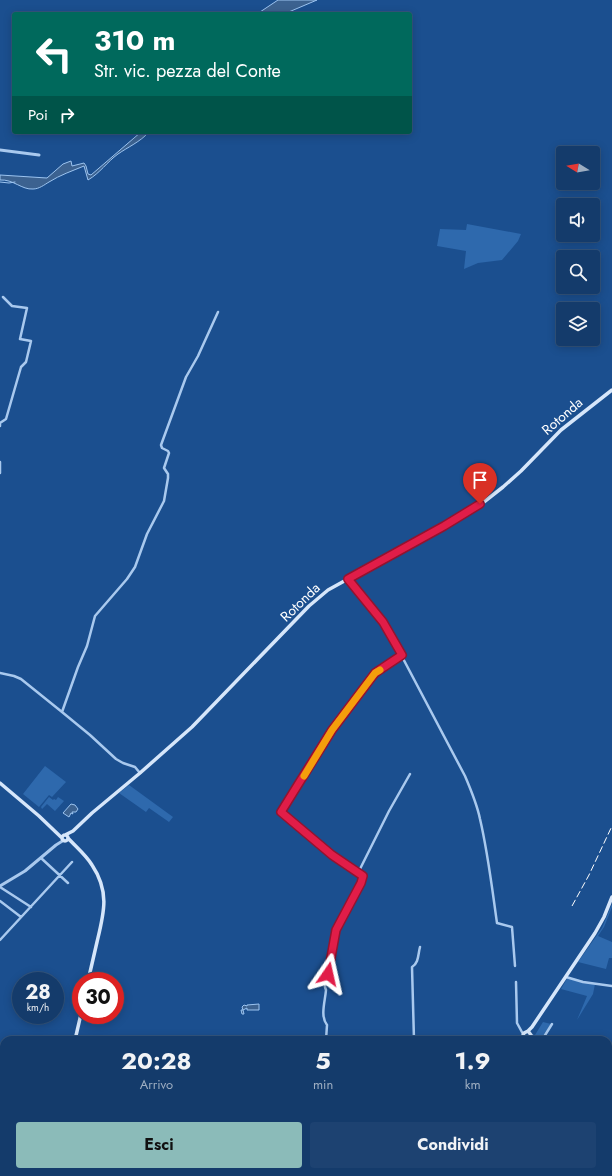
<!DOCTYPE html>
<html lang="it">
<head>
<meta charset="utf-8">
<style>
	body { margin:0; font-family:Jost,sans-serif; background:#1d4271; color:#f1f3f6; height:100vh; display:flex; flex-direction:column; font-size:15px; white-space:nowrap }
	* { box-sizing:border-box; margin:0 }
	p { font-size:13px; color:#9dadc1 }
	.icon { flex:none; width:22px; height:22px; fill:none; stroke:currentColor; stroke-width:2; stroke-linecap:round; stroke-linejoin:round }
	.map { position:relative; flex:1; overflow:hidden }
	.details { position:absolute; left:0px; top:1036px; width:612px; height:140px; display:flex; flex-direction:column; background:#143b6b; border-radius:12px 12px 0 0; box-shadow:0 2px 10px #0003,0 0 0 1px #33557e }
	.details>* { flex:none }
	.top-card { position:absolute; left:12px; top:12px; width:400px; height:122px; border-radius:4px; box-shadow:0 2px 10px #0003,0 0 0 1px #33557e; background:#00695c; color:#fff; overflow:hidden }
	.needle { width:26px; rotate:281deg }
	.buttons { position:absolute; left:556px; top:146px; display:grid; gap:8px }
	.buttons a { display:grid; place-items:center; width:44px; height:44px; border-radius:4px; background:#143b6b; box-shadow:0 2px 10px #0003,0 0 0 1px #33557e; font-size:20px }
	.speed { position:absolute; left:12px; top:972px; display:flex; gap:8px; font-size:20px; font-weight:700; text-align:center }
	.speed>* { display:grid; place-content:center; width:52px; height:52px; border-radius:50%; background:#143b6b; box-shadow:0 2px 10px #0003,0 0 0 1px #33557e; line-height:1 }
	.speed small { font-size:10px; font-weight:400 }
	.speed .limit { border:6px solid #d22; background:#fff; color:#111 }
	.pin { position:absolute; display:grid; place-items:center; width:34px; height:34px; color:#fff; margin:-41px -17px; border-radius:50% 50% 50% 0; rotate:-45deg; box-shadow:0 0 4px #0007 }
	.pin .icon { rotate:45deg }
	.me { position:absolute; width:44px; margin:-22px; rotate:11deg; stroke-linejoin:round; filter:drop-shadow(0 0 3px #0008) }
	.turn { display:flex; align-items:center; gap:14px; height:84px; padding:0 16px; font-size:18px }
	.turn .icon { width:52px; height:52px; stroke-width:2.5 }
	.turn b { display:block; font-size:28px; line-height:34px }
	.then { display:flex; align-items:center; height:38px; padding:0 16px; background:#0003; gap:8px; font-size:15px }
	.eta { display:flex; justify-content:space-evenly; align-items:center; height:68px; text-align:center }
	.eta b { font-size:24px; font-weight:700; line-height:28px }
	.primary-button { display:flex; gap:8px; margin-top:auto; padding:8px 16px }
	.primary-button a { flex:1; height:46px; border-radius:4px; background:#8bbbb9; color:#111; font-size:16px; font-weight:700; line-height:46px; text-align:center }
	.primary-button a+a { background:#1d4271; color:#f1f3f6 }
	.map>svg:first-child { display:block }
</style>
</head>
<body>
<div class="map">
<svg width="612" height="1176" viewBox="0 0 612 1176">
	<rect width="100%" height="100%" fill="#1b4f8f"/>
	<!-- green -->
	<path fill="#2e69ad" d="M467,224l54,10 -3,7 -16,19 -24,3 -14,6 2,-18 -29,-5 3,-17 26,1z
		M45,766l21,16 -14,15 -3,-2 -10,12 -16,-13z
		M129,785l44,32 -4,5 -20,-14 -3,4 -27,-19z
		M49,797l4,3 1,-1 2,1 2,-3 6,4 -9,10 -8,-7 -5,5 -1,-2z
		M612,904v3l-8,20 -6,9 14,6v16h-3l-3,11 -28,-7 24,-34z
		M568,977l27,7 -2,10 -16,26 10,-24 -26,-7z
		M543,1022l8,2 -11,16h-11l3,-6 3,1z
		M608,1076h4v78l-4,1z
		M466,1172h13v4h-22l2,-2z"/>
	<!-- water -->
	<path fill="#3c6290" stroke="#9cc4f0" d="M278,0h39l-33,14h-27z
		M141,132h8c-9,10 -21,15 -31,22 -11,8 -18,19 -30,26l-4,-14c-12,5 -24,9 -35,16 -5,3 -10,7 -16,7 -11,1 -20,-10 -33,-9v-5l47,3 16,-14 8,-3 1,5 12,-3 2,3 2,8 3,1z
		M71,804l4,1 3,4 -2,3h-4l1,2 -2,-1 -2,4 -6,-4z
		M259,1004v6h-12v-2l-4,2 1,4h-2l-1,-4h2l-1,-3 2,-2 3,1v-1z"/>
	<g fill="none" stroke-linecap="round" stroke-linejoin="round">
		<!-- stream -->
		<path stroke="#9cc4f0" stroke-width="1" d="M0,182l9,1 6,-1"/>
		<!-- pedestrian -->
		<path stroke="#a9c9ee" stroke-width="2" d="M586,1172v4"/>
		<!-- minor -->
		<path stroke="#a9c9ee" stroke-width="2.5" d="M0,426v-3l6,-4 15,-52 5,-5 5,-21 -11,-2 7,-31 -15,-2 -9,-9
			M0,462v11
			M348,579l40,51 77,146c6,14 12,28 15,43 8,34 12,69 17,104l15,4 3,39
			M0,673l14,3 7,3 41,33
			M140,773l-5,-6 -12,-4 -7,-4 -26,-24 -28,-23 16,-45 9,-21 8,-30 32,-37 8,-12 12,-33 17,-33 4,-23v-4l-4,-6 5,-15 -1,-2 -6,-3 -1,-3 25,-68 12,-21 20,-44
			M41,858l27,25
			M358,873l-27,-18 -50,-43 51,-82 43,-57 26,-18
			M0,887l31,20
			M0,901l21,16
			M0,940l72,-78
			M566,977l17,5 29,4
			M516,982l1,41 6,11
			M326,1040l1,-15c-7,-9 -2,-23 -1,-35l-1,-3 11,-57 26,-50 1,-3 -5,-4 31,-62 21,-37
			M414,1040l-2,-73c7,-4 6,-13 8,-20
			M542,1040l10,-16
			M0,1065l4,-1
			M0,1100h1
			M388,1172l5,4
			M424,1172l6,4
			M439,1172l7,4
			M481,1172v4
			M496,1172v4
			M540,1172l1,4
			M285,1176l1,-4
			M374,1176l3,-4
			M410,1176l3,-4
			M453,1176l3,-4"/>
		<!-- tertiary -->
		<path stroke="#a9c9ee" stroke-width="3" d="M0,150l39,5
			M0,886l25,-15 31,-26 8,-5
			M608,1157l4,-1
			M0,1175l2,1
			M552,1176l11,-4"/>
		<!-- secondary -->
		<path stroke="#d6e6fa" stroke-width="3.5" d="M0,783l39,33 23,22
			M65,835l8,-4 19,-18 48,-40 52,-46 117,-121 19,-16 116,-64 36,-21 23,-18 18,-16 40,-41 51,-40
			M62 838a3 3 0 1 1 6 0a3 3 0 1 1-6 0Z
			M68,838c8,9 18,17 24,27 18,27 12,48 5,77 -3,13 -6,26 -9,39
			M528,1031l4,-4 63,-94 9,-16 8,-20
			M75,1040l6,-26
			M521,1040l3,-7 4,-2 3,4 -4,5
			M45,1176l1,-4
			M358,1176l3,-4"/>
		<!-- rail -->
		<path stroke="#fff" stroke-width="1" stroke-dasharray="7 3" stroke-linecap="butt" d="M572,906l17,-31 23,-49"/>
	</g>
	<g fill="none" stroke-linecap="round" stroke-linejoin="round">
		<defs>
			<path id="route" d="M328,974l8,-44 25,-47 2,-7 -31,-21 -51,-43 51,-82 43,-57 27,-18 -19,-33 -35,-43 96,-53 36,-22"/>
		</defs>
		<!-- route casing -->
		<use href="#route" stroke="#92132f" stroke-width="10"/>
		<!-- route -->
		<use href="#route" stroke="#e11d48" stroke-width="7"/>
		<!-- slow -->
		<path stroke="#f59e0b" stroke-width="7" d="M304,776l28,-46 43,-57 5,-3"/>
	</g>
	<g text-anchor="middle" dominant-baseline="central" stroke-width="3" stroke-linejoin="round" paint-order="stroke">
		<!-- street labels -->
		<g font-size="14" fill="#fff" stroke="#1b4f8f">
			<text transform="translate(562 416) rotate(-41)">Rotonda</text>
			<text transform="translate(300 602) rotate(-44)">Rotonda</text>
		</g>
	</g>
</svg>
<div class="buttons">
<a><svg class="needle" viewBox="-14 -14 28 28"><path d="M0-13l5 13h-10z" fill="#e53935"/><path d="M0 13l5-13h-10z" fill="#9dadc1"/></svg></a>
<a><svg class="icon" aria-label="sound" viewBox="0 0 24 24"><path d="M4 9h4l5-4v14l-5-4H4zM17 9q2 3 0 6"/></svg></a>
<a><svg class="icon" aria-label="search" viewBox="0 0 24 24"><circle cx="10" cy="10" r="6"/><path d="M15 15l6 6"/></svg></a>
<a><svg class="icon" aria-label="layers" viewBox="0 0 24 24"><path d="M12 4l9 5-9 5-9-5zM3 14l9 5 9-5"/></svg></a>
</div>
<div class="speed"><div>28<small>km/h</small></div><div class="limit">30</div></div>
<div class="pin" style="left:480px;top:504px;background:#d93025"><svg class="icon" aria-label="arrive" viewBox="0 0 24 24"><path d="M6 21V4h12l-3 4 3 4H6"/></svg></div>
<svg class="me" style="left:328px;top:974px" viewBox="-20 -20 40 40"><path d="M0-17L14 15 0 8-14 15z" fill="#e11d48" stroke="#fff" stroke-width="4"/></svg>
<div class="top-card">
<div class="turn"><svg class="icon" aria-label="left" viewBox="0 0 24 24"><path d="M17 20v-9H6M10 6l-5 5 5 5"/></svg><div><b>310 m</b>Str. vic. pezza del Conte</div></div>
<div class="then">Poi<svg class="icon" aria-label="right" viewBox="0 0 24 24"><path d="M7 20v-9h11M14 6l5 5-5 5"/></svg></div>
</div>
<section class="details">
<div class="eta">
<div><b>20:28</b><p>Arrivo</p></div>
<div><b>5</b><p>min</p></div>
<div><b>1.9</b><p>km</p></div>
</div>
<div class="primary-button"><a>Esci</a><a>Condividi</a></div>
</section>
</div>
</body>
</html>
